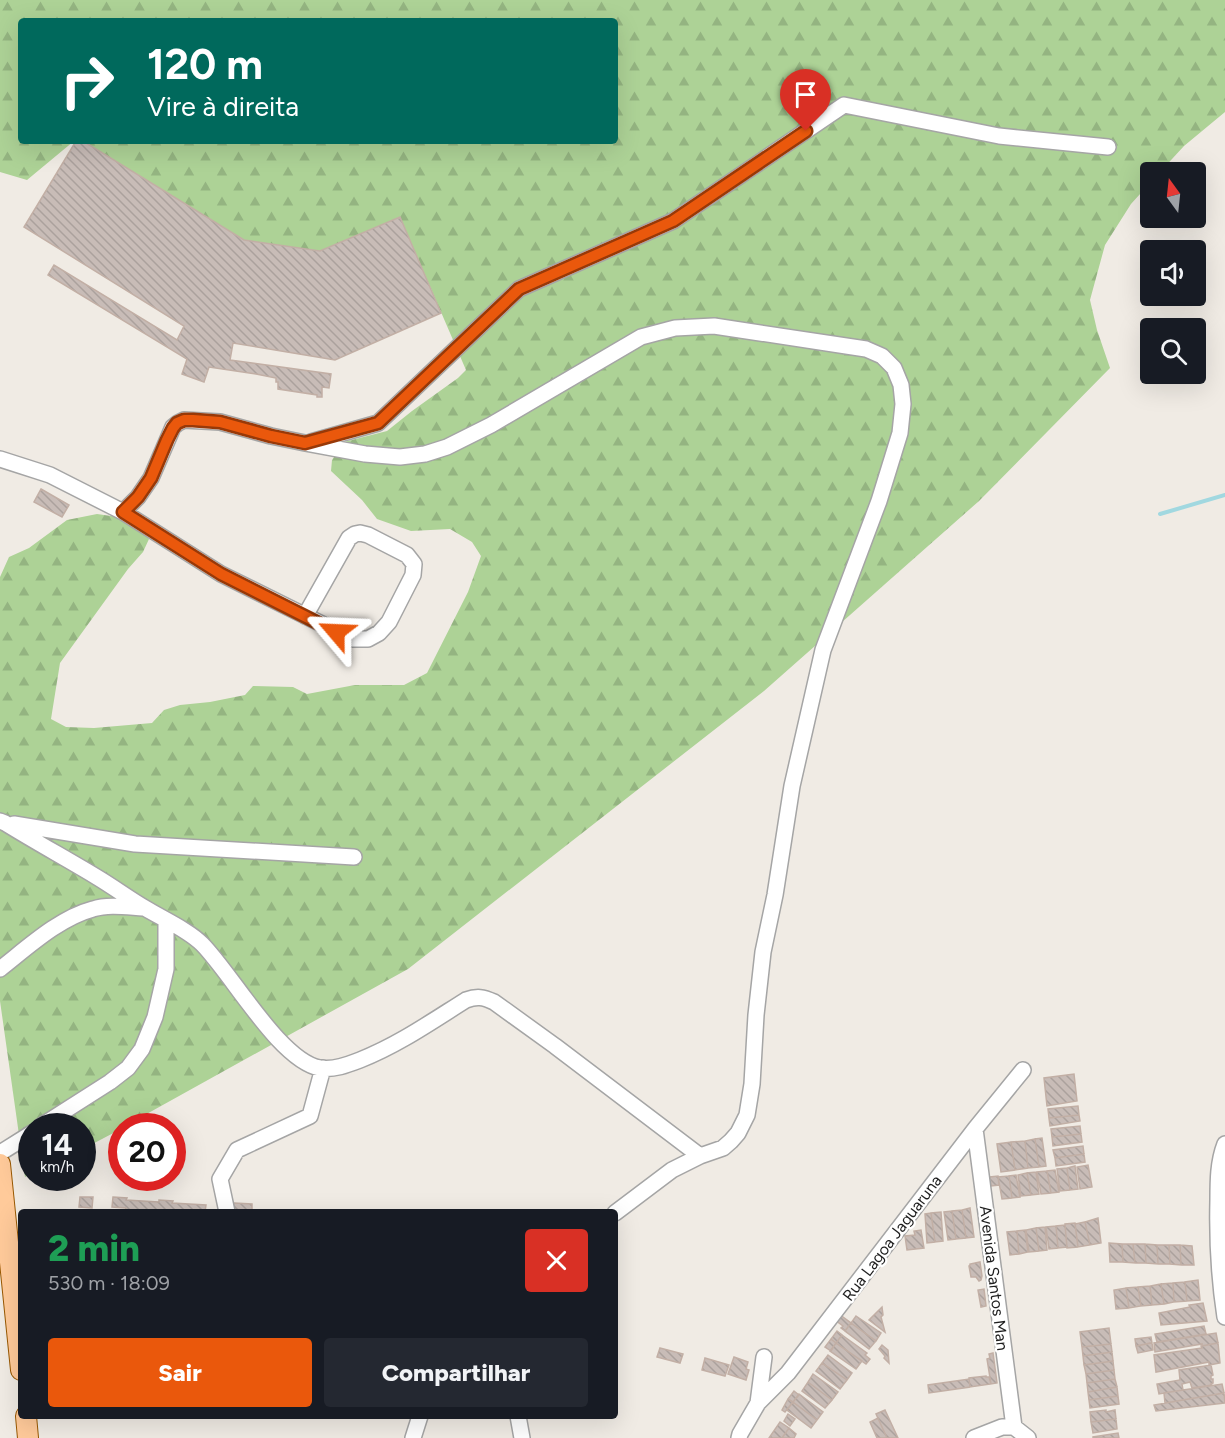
<!DOCTYPE html>
<html lang="pt">
<head>
<meta charset="utf-8">
<style>
	body { margin:0; font-family:Figtree,sans-serif; background:#242831; color:#f1f3f6; height:100vh; display:flex; flex-direction:column; font-size:22px; white-space:nowrap }
	* { box-sizing:border-box; margin:0 }
	p { font-size:20px; color:#9ea1a6 }
	.icon { flex:none; width:33px; height:33px; fill:none; stroke:currentColor; stroke-width:2; stroke-linecap:round; stroke-linejoin:round }
	.map { position:relative; flex:1; overflow:hidden }
	.sheet { position:absolute; left:18px; top:1209px; width:600px; height:210px; display:flex; flex-direction:column; background:#171b24; border-radius:6px; box-shadow:0 6px 24px #0002 }
	.sheet>* { flex:none }
	.top-card { position:absolute; left:18px; top:18px; width:600px; height:126px; border-radius:6px; box-shadow:0 6px 24px #0002; background:#00695c; color:#fff; overflow:hidden }
	.needle { width:39px; rotate:345deg }
	.tools { position:absolute; left:1140px; top:162px; display:grid; gap:12px }
	.tools a { display:grid; place-items:center; width:66px; height:66px; border-radius:6px; background:#171b24; box-shadow:0 6px 24px #0002; font-size:30px }
	.speed { position:absolute; left:18px; top:1113px; display:flex; gap:12px; font-size:30px; font-weight:700; text-align:center }
	.speed>* { display:grid; place-content:center; width:78px; height:78px; border-radius:50%; background:#171b24; box-shadow:0 6px 24px #0002; line-height:1 }
	.speed small { font-size:15px; font-weight:400 }
	.speed .limit { border:9px solid #d22; background:#fff; color:#111 }
	.pin { position:absolute; display:grid; place-items:center; width:51px; height:51px; color:#fff; margin:-62px -26px; border-radius:50% 50% 50% 0; rotate:-45deg; box-shadow:0 0 6px #0007 }
	.pin .icon { rotate:45deg }
	.me { position:absolute; width:66px; margin:-33px; rotate:296deg; stroke-linejoin:round; filter:drop-shadow(0 0 4px #0008) }
	.turn { display:flex; align-items:center; gap:21px; height:126px; padding:0 30px; font-size:27px }
	.turn .icon { width:78px; height:78px; stroke-width:2.5 }
	.turn b { display:block; font-size:42px; line-height:51px }
	.round { display:grid; place-items:center; flex:none; width:63px; height:63px; border-radius:6px; background:#242831 }
	.head { display:flex; align-items:center; justify-content:space-between; height:102px; padding:0 30px }
	h1 { font-size:36px; font-weight:800; line-height:45px; color:#1e9e55 }
	.cta { display:flex; gap:12px; margin-top:auto; padding:12px 30px }
	.cta a { flex:1; height:69px; border-radius:6px; background:#ea580c; color:#fff; font-size:24px; font-weight:800; line-height:69px; text-align:center }
	.cta a+a { background:#242831; color:#f1f3f6 }
	.map>svg:first-child { display:block }
</style>
</head>
<body>
<div class="map">
<svg width="1225" height="1438" viewBox="0 0 1225 1438">
	<defs>
		<pattern id="forest-firs" width="22" height="20" patternUnits="userSpaceOnUse" patternTransform="scale(1.5)"><rect width="22" height="20" fill="#add296"/><path d="M5 1l3.5 6h-7zM16 11l3.5 6h-7z" fill="#94b481"/></pattern>
		<pattern id="building-back-hatch" width="6" height="6" patternUnits="userSpaceOnUse" patternTransform="scale(1.5)"><rect width="6" height="6" fill="#c8bcb7"/><path d="M-1 5l2 2M0 0l6 6M5-1l2 2" fill="none" stroke="#aba19d"/></pattern>
	</defs>
	<rect width="100%" height="100%" fill="#f0ebe4"/>
	<!-- forest -->
	<path fill="url(#forest-firs)" d="M0,0h1225v112l-41,34 -24,26h-10v11l-19,21 -26,41 -15,55 7,30 13,38 -131,133 -215,190 -356,278 -283,157h-3l-1,3 -38,20 -1,-23h-50l-1,48 -6,3 -25,-176v-424l9,-20 20,-9 38,-28 30,-6 21,3 23,14 8,8 -6,13 -15,17 -68,94 -9,56 15,8 28,1 58,-5 12,-13 16,-5 30,-3 35,-7 8,-9 40,1 14,7 48,-9h49l23,-12 41,-81 13,-36 -9,-14 -22,-13 -39,2 -34,-12 -15,-19 -31,-29 1,-11 12,-18 43,-11 25,-20 46,-33 8,-8 -66,-153 -80,34 -76,-11 -161,-99h532v-120h-594v120h53l-47,39 -27,-8z"/>
	<g fill="none" stroke-linecap="round" stroke-linejoin="round">
		<!-- stream -->
		<path stroke="#a1d8e0" stroke-width="4" d="M1160,514l65,-19"/>
	</g>
	<!-- building -->
	<path fill="url(#building-back-hatch)" stroke="#c2afa5" stroke-width="1.5" d="M76,141h7l161,99 76,11 80,-34 41,96 -106,47 -102,-17 -3,17 101,14 -2,14 -7,-1v10h-5v-2l-39,-6v-7h-2v-4l-20,-4 -47,-7 -5,15 -22,-8 5,-15 -139,-84 6,-10 123,75 7,-14 -160,-99z
		M41,489l28,16 -7,12 -28,-15z
		M1074,1074l3,27 -30,5 -3,-28z
		M1078,1106l1,9 -30,3 -1,-9z
		M1079,1115l1,6 -30,5 -1,-8z
		M1080,1126l1,8 -29,3 -1,-8z
		M1081,1134l1,8 -29,4 -1,-9z
		M1042,1138l4,28 -7,1 -4,-28z
		M1035,1139l4,28 -11,1 -3,-27z
		M1025,1141l3,27 -13,2 -4,-28z
		M1011,1142l4,28 -14,2 -4,-28z
		M1083,1146l1,8 -29,4 -2,-8z
		M1084,1154l1,8 -29,4 -1,-8z
		M1088,1165l4,22 -12,2 -3,-22z
		M1075,1166l3,23 -8,1 -3,-22z
		M1067,1168l3,22 -10,1 -3,-22z
		M1055,1170l4,22 -8,1 -4,-22z
		M1047,1171l4,22 -10,1 -4,-22z
		M1036,1172l3,22 -8,1 -4,-22z
		M1027,1173l4,22 -10,1 -3,-21z
		M1016,1175l4,22 -8,1 -3,-22z
		M998,1176l1,9 -8,1 -1,-9z
		M1009,1176l3,22 -10,1 -4,-22z
		M80,1197h13l-1,11 -13,-1z
		M113,1197l14,1 -1,2 33,2v-2l14,1 -1,2 34,2 -1,7h-80l1,-4 -14,-1z
		M234,1203l18,1v6h-19z
		M970,1208l4,29 -8,1 -4,-28z
		M962,1210l4,28 -10,1 -4,-28z
		M952,1211l4,28 -8,1 -4,-28z
		M941,1212l2,29 -8,1 -4,-29z
		M931,1213l4,29 -8,1 -2,-29z
		M1098,1218l3,25 -11,2 -5,-23z
		M1085,1222l5,23 -12,2 -3,-23z
		M1075,1223l3,24 -11,1 -2,-24z
		M1065,1225l2,22 -9,1 -2,-22z
		M1056,1226l2,22 -9,1 -3,-22z
		M1045,1227l2,23 -8,1 -3,-23z
		M1036,1228l3,23 -10,1 -3,-22z
		M921,1230l3,18 -17,2 -2,-14 10,-1 -1,-4z
		M1025,1230l3,22 -9,2 -2,-23z
		M1017,1231l2,23 -9,1 -3,-23z
		M1109,1243l13,1 1,18h-13z
		M1122,1244h11l2,19 -12,-1z
		M1133,1244h12l1,19h-11z
		M1145,1244l12,1 1,19 -12,-1z
		M1157,1245h12l1,19h-12z
		M1169,1245h11l1,20 -11,-1z
		M1180,1245l12,1 2,19h-13z
		M980,1262l2,14 -1,4 -2,1 -3,-4h-5l-2,-11 1,-1v-1z
		M1198,1280l2,20 -13,1 -2,-19z
		M1185,1282l2,19 -13,1 -1,-19z
		M1173,1283l1,19 -10,2 -3,-20z
		M1161,1284l3,20 -12,1 -2,-19z
		M1150,1286l2,19 -11,1 -3,-19z
		M1138,1287l3,19 -12,2 -3,-20z
		M1126,1288l3,20 -13,1 -2,-19z
		M984,1289l2,17 -5,1 -3,-17z
		M1203,1303l4,18 -46,4 -2,-12 31,-6 -1,-2z
		M882,1307l1,8 -2,2 4,15 -16,-12z
		M839,1314l12,9 -6,8 -4,-3 2,-2 -8,-6z
		M856,1316l25,17 -5,8 -25,-18z
		M851,1323l25,18 -7,8 -24,-18z
		M1204,1326l2,8 -49,8 -2,-8z
		M1109,1328l2,16 -29,3 -2,-15z
		M837,1331l5,4 -6,8 -5,-4z
		M1216,1333l2,10 -16,3v-2l-47,8 -1,-9z
		M842,1335l25,18 -2,2 5,4 -4,5 -30,-21z
		M1151,1337l1,6 -16,3 -1,-7z
		M831,1339l5,4 -5,8 -6,-4z
		M836,1343l26,18 -6,8 -26,-18z
		M1150,1343h2l1,7 -15,3 -2,-7z
		M1218,1343l2,20 -11,2v-3l-53,10 -2,-17 48,-7 -1,-2z
		M1111,1344l1,8 -29,4 -1,-9z
		M882,1345l6,5 1,13 -5,-5 1,-2 -6,-7z
		M660,1348l23,6 -3,9 -23,-6z
		M1112,1352l1,9 -29,4 -1,-9z
		M993,1353l4,30 -6,1 -4,-25 3,-1 -1,-4z
		M828,1355l24,18 -5,7 -25,-17z
		M734,1357l14,5 -2,7 3,1 -3,10 -18,-6z
		M705,1358l24,7 -4,11 -23,-6z
		M1113,1361l1,9 -28,4 -2,-9z
		M822,1363l25,17 -7,9 -24,-18z
		M1211,1365l2,10 -2,1v3h2v4l-2,1 1,1 -20,3 -2,-6 -8,2 1,6 -24,4 -2,-10 23,-4 -1,-10z
		M1114,1370l1,9 -28,4 -1,-9z
		M813,1374l25,18 -6,8 -24,-18z
		M986,1376v1h3l2,7 -21,3 -1,-9z
		M969,1379l1,8 -41,6 -1,-8z
		M1115,1379l2,8 -29,5 -1,-9z
		M808,1382l24,18 -7,8 -23,-17z
		M1222,1384l2,9 -59,10 -1,-10z
		M1117,1387l1,9 -29,4 -1,-8z
		M794,1391l5,4 -6,7 -5,-3z
		M1224,1393l1,10 -69,8 -2,-6z
		M799,1394l24,18 -6,8 -24,-18z
		M1118,1396l1,8 -29,4 -1,-8z
		M788,1399l5,3 -8,10 -3,-2z
		M793,1402l24,18 -6,8 -24,-18z
		M885,1410l13,28h-11l-11,-24z
		M1106,1410v2l9,-2 1,9 -25,3 -1,-10z
		M788,1414l7,5 -5,7 -6,-5z
		M878,1418l9,20h-10l-7,-16z
		M1116,1419l1,10 -24,4 -2,-11z
		M780,1422l9,6 -7,10h-13z
		M789,1428l7,6 -2,4h-12z
		M1118,1433l1,5h-26v-1z"/>
	<g fill="none" stroke-linecap="round" stroke-linejoin="round">
		<defs>
			<path id="minor" d="M311,442l67,-19 141,-134 154,-68 171,-116 155,31 109,11
				M0,459l50,16 73,37 15,-15 13,-19 22,-51 5,-4 6,-3 36,2 51,14 34,7 60,11 35,3 25,-3 22,-7 44,-22 150,-88 34,-9 39,-2 152,23 16,7 12,12 7,17 2,19 -3,29 -21,68 -56,149 -31,136 -17,109 -12,57 -7,63 -4,69 -5,31 -9,18 -7,8 -8,7 -23,8 -145,-110 -61,-44c-11,-5 -17,-6 -28,-2 -35,22 -68,45 -106,60 -13,5 -26,10 -40,8 -40,-7 -88,-94 -118,-124 -14,-14 -39,-25 -57,-36 -17,-10 -33,-22 -50,-32 -30,-18 -61,-35 -90,-53l-5,-2
				M123,512l98,62 131,65h16l11,-6 10,-11 24,-47 1,-11 -7,-9 -39,-20 -8,-2 -5,1 -6,4 -44,78
				M14,824l121,20 219,13
				M0,969c27,-21 59,-51 93,-60 15,-5 34,-2 50,-1
				M41,1126l69,-44 18,-14 14,-19 13,-32 11,-48v-49
				M975,1129l39,298
				M1225,1144c-7,18 -7,37 -7,56 -1,39 1,78 7,117
				M0,1153l32,-20
				M227,1212l-7,-33 17,-29 73,-34 13,-48
				M615,1213l57,-43 28,-14
				M758,1403l30,-30 187,-244 48,-59
				M518,1416l4,22
				M413,1438l7,-22
				M739,1438l1,-4 18,-31 6,-46
				M974,1438l28,-11h12l14,11"/>
			<path id="major" d="M0,1164l21,206
				M26,1416l2,22"/>
		</defs>
		<!-- minor casing -->
		<use href="#minor" stroke="#a5a5a5" stroke-width="18"/>
		<!-- major casing -->
		<use href="#major" stroke="#995800" stroke-width="22"/>
		<!-- minor -->
		<use href="#minor" stroke="#fff" stroke-width="15"/>
		<!-- major -->
		<use href="#major" stroke="#ffca9a" stroke-width="20"/>
	</g>
	<g fill="none" stroke-linecap="round" stroke-linejoin="round">
		<defs>
			<path id="route" d="M336,632l-115,-58 -98,-62 15,-15 13,-19 16,-38 6,-12 4,-5 7,-3h9l27,2 51,14 34,7 73,-20 141,-134 154,-68 133,-90"/>
		</defs>
		<!-- route casing -->
		<use href="#route" stroke="#983908" stroke-width="15"/>
		<!-- route -->
		<use href="#route" stroke="#ea580c" stroke-width="10"/>
	</g>
	<g text-anchor="middle" dominant-baseline="central" stroke-width="4.5" stroke-linejoin="round" paint-order="stroke">
		<!-- street labels -->
		<g font-size="16" fill="#1e1e1e" stroke="#fff">
			<text transform="translate(892 1238) rotate(-53)">Rua Lagoa Jaguaruna</text>
			<text transform="translate(994 1278) rotate(83)">Avenida Santos Man</text>
		</g>
	</g>
</svg>
<div class="tools">
<a><svg class="needle" viewBox="-14 -14 28 28"><path d="M0-13l5 13h-10z" fill="#e53935"/><path d="M0 13l5-13h-10z" fill="#9ea1a6"/></svg></a>
<a><svg class="icon" aria-label="sound" viewBox="0 0 24 24"><path d="M4 9h4l5-4v14l-5-4H4zM17 9q2 3 0 6"/></svg></a>
<a><svg class="icon" aria-label="search" viewBox="0 0 24 24"><circle cx="10" cy="10" r="6"/><path d="M15 15l6 6"/></svg></a>
</div>
<div class="speed"><div>14<small>km/h</small></div><div class="limit">20</div></div>
<div class="pin" style="left:806px;top:131px;background:#d93025"><svg class="icon" aria-label="arrive" viewBox="0 0 24 24"><path d="M6 21V4h12l-3 4 3 4H6"/></svg></div>
<svg class="me" style="left:336px;top:632px" viewBox="-20 -20 40 40"><path d="M0-17L14 15 0 8-14 15z" fill="#ea580c" stroke="#fff" stroke-width="4"/></svg>
<div class="top-card">
<div class="turn"><svg class="icon" aria-label="right" viewBox="0 0 24 24"><path d="M7 20v-9h11M14 6l5 5-5 5"/></svg><div><b>120 m</b>Vire à direita</div></div>
</div>
<section class="sheet">
<div class="head"><div><h1>2 min</h1><p>530 m · 18:09</p></div><a class="round" style="background:#d93025;color:#fff"><svg class="icon" aria-label="close" viewBox="0 0 24 24"><path d="M6 6l12 12M18 6L6 18"/></svg></a></div>
<div class="cta"><a>Sair</a><a>Compartilhar</a></div>
</section>
</div>
</body>
</html>
